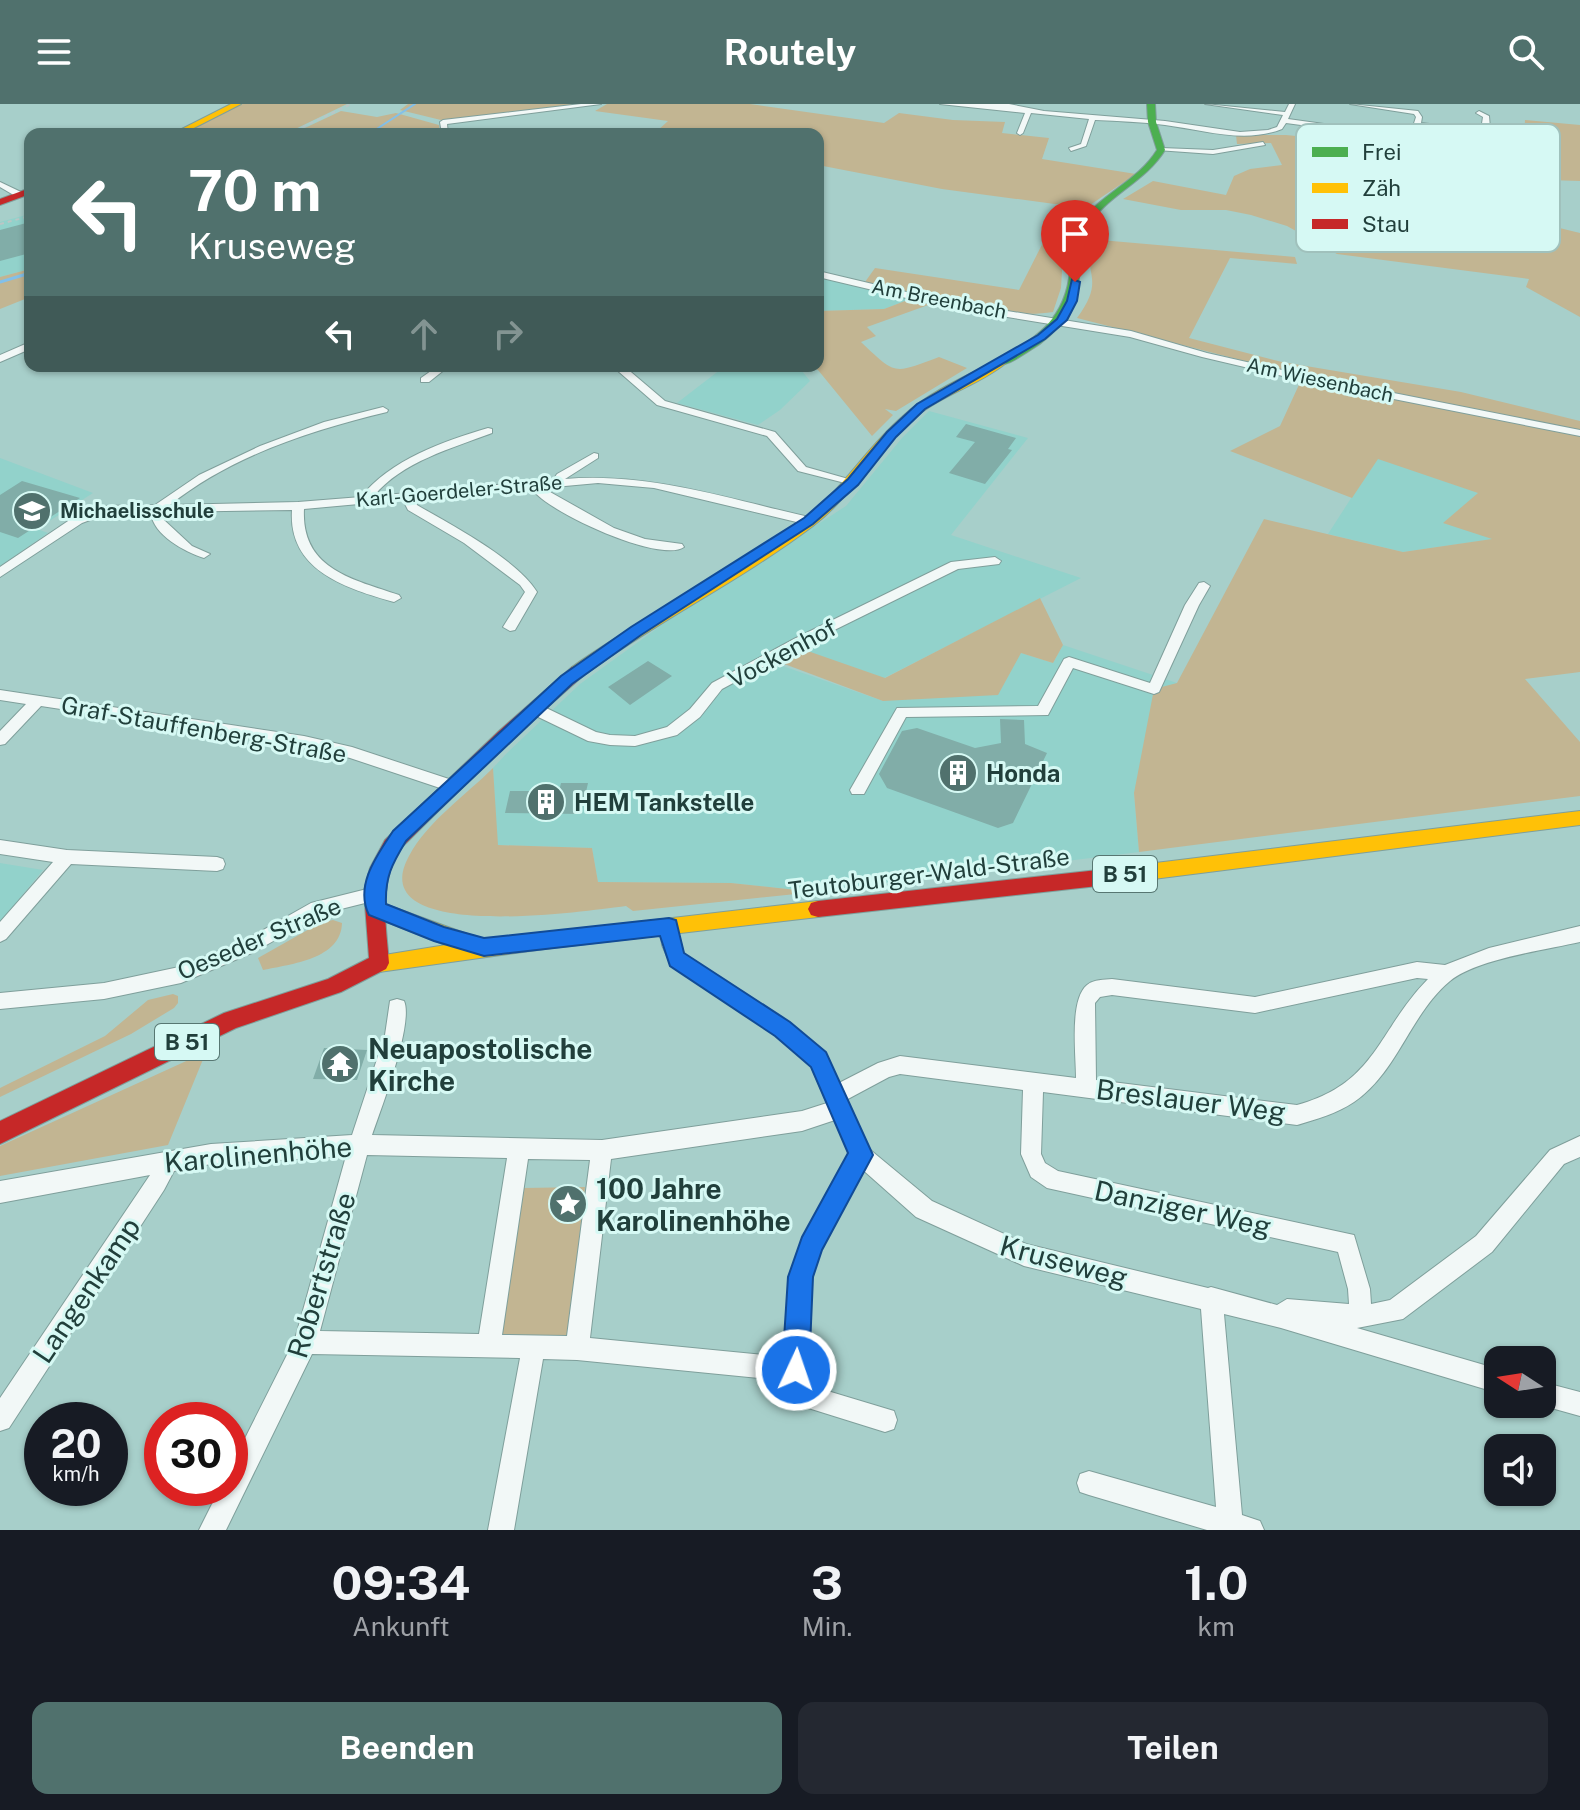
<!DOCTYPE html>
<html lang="de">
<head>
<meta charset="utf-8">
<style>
	body { margin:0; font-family:"Public Sans",sans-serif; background:#242831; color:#f1f3f6; height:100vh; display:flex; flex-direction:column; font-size:30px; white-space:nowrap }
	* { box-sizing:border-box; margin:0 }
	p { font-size:26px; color:#9ea1a6 }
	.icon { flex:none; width:44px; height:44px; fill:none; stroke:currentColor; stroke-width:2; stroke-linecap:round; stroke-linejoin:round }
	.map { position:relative; height:1426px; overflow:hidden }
	.side { display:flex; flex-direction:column; background:#171b24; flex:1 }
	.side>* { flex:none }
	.banner { position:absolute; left:24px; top:24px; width:800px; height:244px; border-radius:16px; box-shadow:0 2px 6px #0004; background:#50716d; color:#fff; overflow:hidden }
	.needle { width:52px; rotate:282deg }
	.buttons { position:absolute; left:1484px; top:1242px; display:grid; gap:16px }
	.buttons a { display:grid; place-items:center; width:72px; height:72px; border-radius:16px; background:#171b24; box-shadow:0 2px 6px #0004; font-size:40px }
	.speed { position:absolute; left:24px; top:1298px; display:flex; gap:16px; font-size:40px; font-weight:700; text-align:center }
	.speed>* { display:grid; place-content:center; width:104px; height:104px; border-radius:50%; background:#171b24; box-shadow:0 2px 6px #0004; line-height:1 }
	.speed small { font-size:20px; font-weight:400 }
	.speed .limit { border:12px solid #d22; background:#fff; color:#111 }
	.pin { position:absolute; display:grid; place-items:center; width:68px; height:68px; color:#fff; margin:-82px -34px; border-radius:50% 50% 50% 0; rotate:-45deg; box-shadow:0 0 8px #0007 }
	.pin .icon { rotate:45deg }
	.me { position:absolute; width:88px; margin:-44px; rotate:3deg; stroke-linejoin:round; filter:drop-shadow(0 0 6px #0008) }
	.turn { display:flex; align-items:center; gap:28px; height:168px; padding:0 32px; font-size:36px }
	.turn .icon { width:104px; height:104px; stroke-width:2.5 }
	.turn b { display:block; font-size:56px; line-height:68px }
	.lanes { display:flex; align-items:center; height:76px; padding:0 32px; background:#0003; justify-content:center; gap:40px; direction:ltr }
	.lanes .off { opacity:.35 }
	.eta { display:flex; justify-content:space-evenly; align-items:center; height:136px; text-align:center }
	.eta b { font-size:48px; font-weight:700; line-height:56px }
	.action { display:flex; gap:16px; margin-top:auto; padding:16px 32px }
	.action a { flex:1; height:92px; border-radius:16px; background:#50716d; color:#fff; font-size:32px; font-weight:700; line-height:92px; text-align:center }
	.action a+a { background:#242831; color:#f1f3f6 }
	header { display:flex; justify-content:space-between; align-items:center; height:104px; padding:0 32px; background:#50716d; color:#fff; font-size:36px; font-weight:700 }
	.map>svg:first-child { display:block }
</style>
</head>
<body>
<header><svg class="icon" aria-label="menu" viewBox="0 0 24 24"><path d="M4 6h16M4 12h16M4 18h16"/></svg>Routely<svg class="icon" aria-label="search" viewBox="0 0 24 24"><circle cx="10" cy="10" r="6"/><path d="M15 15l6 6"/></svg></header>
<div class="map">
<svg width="1580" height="1426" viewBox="0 0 1580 1426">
	<rect width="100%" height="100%" fill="#a7cfca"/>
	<!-- built -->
	<path fill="#92d2cb" d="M30,110v55l-30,8v-55z
		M818,172l95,22 -29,11 -66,2z
		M725,262h73l12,15 -30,29 -22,15 -81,-22z
		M929,307l99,27 -77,97 130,43 -197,100 -81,-28 -26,14 106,37 138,-48 32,10 10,-18 114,38 -43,110 5,59 -324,40 -84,-9 -133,-1 -6,-34 -95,-3 -4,-77 14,-15 73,-69 86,-62 180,-116 56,-68z
		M0,354l93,35 -56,36 11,4 -48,33z
		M1377,354l102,35 15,46 -91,13 -75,-18z
		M0,759l43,7 -43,52z"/>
	<!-- green -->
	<path fill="#c2b592" d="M242,0h105l-62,30h-102z
		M408,0h179l-142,17 -45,-11z
		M607,0h143l134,19 15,-10 54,7 52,2 -3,11 47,5 -7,21 94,15 -49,33 -15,15 -8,16 -3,50 -8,24c-52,9 -136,-18 -188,-30l10,-14 144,22 43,-85 -120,-16 -124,-24v-31l-162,-2 12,-11 -73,-10z
		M341,7l36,6 19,-4 43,12 1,9h-148z
		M1525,16l55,5v56l-132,-4 -12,19 15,16 64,5 65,16v84l-54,-30 3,-8 -192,-25 -50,-28 -36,-11 -25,-5h-45l-58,-11 30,-18 73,14 8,-19 16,-7 32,-4 -11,-22 -34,1 -1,-9h50l131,13 3,-7 81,7 23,-7z
		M1089,135l206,18 2,7 -67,-6 -41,80 93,24 179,30 119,29v251l-55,7 55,63v54l-441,56 -5,-59 20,-104 23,-6 87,-164 139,33 89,-13 -49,-16 35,-30 -100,-34 -26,39 -122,-47 50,-25 23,-50 -226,-58c28,-38 8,-41 12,-79z
		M30,165v28l-30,12v-32z
		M913,194l18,6 -64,23 9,9 -15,6c36,34 32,32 78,15l28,11 -71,43 -11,-2 8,6 -21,21 -54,-66 -10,-4h10v-55l66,-2z
		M1040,494l23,47 -10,18 -32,-10 -23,42 -115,6 -104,-39 23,-13 83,29z
		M493,664l5,77 94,3 6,34 133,1 84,9 -182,19 -7,-5c-34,4 -266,40 -217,-50 18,-34 57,-61 84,-88z
		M333,816l9,3c-1,36 -50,41 -79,47l-5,-12 62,-35z
		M173,890l5,2v7l-4,5 -43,26 -131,63v-9l105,-52 43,-36z
		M206,948l-38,93 -168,31v-30z
		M585,1083l-17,148 -68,1 23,-148z"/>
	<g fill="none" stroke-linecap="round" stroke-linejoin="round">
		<!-- stream-far1 -->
		<path stroke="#82c0ea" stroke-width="2" d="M369,30l46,-30"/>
		<!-- stream -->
		<path stroke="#82c0ea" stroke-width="3" d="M0,178l30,-9"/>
	</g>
	<!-- building -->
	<path fill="#81ada8" d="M30,118v31l-30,8v-31z
		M966,320l50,14 -8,11 4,1 -27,34 -36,-11 26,-31 -19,-5z
		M22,377l58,17 -62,40 -18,-6v-37z
		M648,557l24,15 -42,29 -22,-18z
		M1000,615l24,1 1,24 22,9 -34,70 -15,5 -111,-40 -8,-14 23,-43 15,-3 58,20 26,-5z
		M561,679h27l-7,31 -76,-1 5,-22h49z
		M324,944l43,2 -10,30 -44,-1z"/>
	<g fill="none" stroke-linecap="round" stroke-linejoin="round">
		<defs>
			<path id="street" d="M581,0h20l-154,20 1,10h-6l-2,-12 3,-2z
				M940,0h69l35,7 121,10 75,11 28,-2 9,-3 6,-12 -78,-11 80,8 4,-8h6l-7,15 122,17 6,-19 -2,-3 -64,-10 68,7 4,6 -1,6 60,7 2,-13 -7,-4 3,-2 10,5 1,12 -7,6 -64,-7 -3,11 -3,2 -127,-17 -4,6c-37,15 -79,1 -117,-4 -23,-3 -47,-4 -70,-5l-9,26 -15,5 -2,-3 12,-4 8,-25 -58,-6 -8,20 -3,2 -3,-2 8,-20z
				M1263,38l2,3 -52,9 -56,-4 4,-2 52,2z
				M0,78l23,11 1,2 -7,2 -17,-10z
				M818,167l122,29 191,31 76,22 101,23 272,54v6l-272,-54 -106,-25 -72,-20 -190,-31 -122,-29z
				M30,238v7l-30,13v-7z
				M438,262h11l-20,16h-8v-4z
				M602,262l23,1 40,34 110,31 31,35 53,15 -6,3 -55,-14 -31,-35 -110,-31 -39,-34z
				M383,303l5,3 -1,2c-75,18 -156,44 -217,93l128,-3 63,-5c29,-37 83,-56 127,-69l4,1v4c-39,15 -91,29 -118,63l179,-16 4,-6 37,-21 4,1v4l-33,21c83,-7 164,20 244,38l6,4 -6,4 -155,-37 -56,-5 -55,5 71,40 31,11 37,5 2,3c-23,17 -137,-35 -152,-58l-118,10 3,6c34,20 100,54 120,87l-22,38 -5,1 -7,-4 22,-35 -5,-7 -56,-42 -56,-33 -5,-10 -99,9c-3,60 48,70 95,86l2,3 -7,4c-49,-14 -106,-32 -102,-92l-129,2 1,8 28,26 18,8 -6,4c-19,-6 -51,-23 -53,-45l-45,1 -24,9 -82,54v-10l74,-50 31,-11 50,-1 44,-30 61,-29 64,-24z
				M995,453l6,4 -2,3 -41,5 -154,76 -82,44 -22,28 -23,18 -42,11 -25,-1 -22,-4 -58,-28 -2,-4 2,-4h10l56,27 14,3 25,1 32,-9 23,-18 22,-26 82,-44 157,-77z
				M1204,478l6,4 -11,19 -40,87 -5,2 -81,-26 -25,47 -142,2 -42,77h-12l-2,-4 47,-82 141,-2 26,-47 5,-2 81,26 35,-78 14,-22z
				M0,586l304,46 48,11 106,35 2,4 -8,6 -102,-34 -46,-12 -263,-40 -36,38 -5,1v-14l26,-27 -26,-4z
				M0,736l67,10 150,7 6,2 2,5 -2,5 -6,2 -146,-7 -65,75 -6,3v-20l53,-60 -53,-8z
				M375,783l6,2 3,5 -3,5 -60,15 -67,38 -73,31 -77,16 -104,10v-16l104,-10 75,-16 63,-25 69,-39z
				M669,815l6,2 9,33 105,69 36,31 14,29 39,-20 22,-7 176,22c0,-24 -7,-78 11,-93 7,-6 17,-5 25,-6l143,18 162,-35 28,3 44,-17 91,-22v16c-35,8 -103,17 -130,39 -40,33 -52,91 -96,121 -18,12 -37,17 -57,23l-254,-33 -2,62 4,9 13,8 296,64 16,54 1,15 19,-4 86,-64 74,-86 30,-14v21l-16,7 -72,88 -89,67 -46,9 141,41v24l-217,-65 -57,-14 18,201 18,6 4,9h-57l-118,-35 -9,-3 -3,-9 3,-9 9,-3 127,36 -15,-198 -177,-43 -108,-49 -53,-47 -42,80 -9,27 -4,91 13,21 73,22 3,9 -3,9 -9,3 -80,-25 -16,-26 -212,-21 -34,-1 -29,171h-26l32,-172 -208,-4 -86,176h-27l21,-42h10v-20l65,-129 51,-183 -135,8 -37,7 -10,19 -155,238 -9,3v-33l150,-223 -150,28v-22l211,-37 141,-9 33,-100 5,-34 7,-2 7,2c10,22 -23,108 -32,134l230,5 200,-29 25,-8 -16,-37 -36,-31 -104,-70 -9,-20 -2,-19 3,-5zM1417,874l11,1c-51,52 -51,104 -131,126l-201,-25 -1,-77 5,-6 12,-2 143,18zM900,970l123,16 -2,64 10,23 16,11 291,64 10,37 1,15 -62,-5 -10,6 -66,-18 -3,1 -182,-44 -94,-43 -64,-53 -22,-48 43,-23zM835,1016l15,33 -47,85 -13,39 -5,80 -195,-19 21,-179 191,-28zM367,1051l140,3 -28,176 -159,-3zM528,1055l62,1 -23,176 -65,-1z
				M1542,1278l38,10v24l-43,-12h5z"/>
			<path id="fast" d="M1147,0h8l1,18 9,28c-19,31 -55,44 -75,73 -10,14 -9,31 -10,48 -3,36 -20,62 -51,80 -10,6 -21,15 -33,14v-4c40,-22 70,-42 74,-91 1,-17 1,-33 11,-48 21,-29 57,-41 76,-72l-9,-28z"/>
			<path id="slow" d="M231,0h10l-59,30h-10z
				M996,257l10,2c-24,20 -58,30 -84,49 -42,32 -67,82 -109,114 -73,55 -156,95 -229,149h-12l-2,-4 2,-4c75,-53 160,-93 233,-148 37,-29 61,-71 97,-102 27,-25 62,-40 94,-56z
				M1580,707v14l-482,61 -7,-3 -2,-5 2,-5 7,-3z
				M376,797l108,39 334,-39 7,2 3,6 -3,6 -7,2 -266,31 -173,24 -7,-3 -3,-6 3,-6 74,-12 -77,-30 -3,-6 3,-6z"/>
			<path id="jam" d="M30,84v6l-30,11v-6z
				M578,562l6,1 2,4 -2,4 -73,64 -112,111c-21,37 -13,73 -10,113l-3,6 -45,23 -105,36 -236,116v-23l224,-108 104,-34 41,-21 -5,-67 6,-23 15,-28 114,-109 73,-64z
				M1098,766l7,3 2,5 -2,5 -7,3 -280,31 -7,-2 -3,-6 3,-6 7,-2z"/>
		</defs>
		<!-- street casing -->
		<use href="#street" stroke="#7f9f9b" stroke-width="2"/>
		<!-- fast casing -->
		<use href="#fast" stroke="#7f9f9b" stroke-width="2"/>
		<!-- slow casing -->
		<use href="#slow" stroke="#7f9f9b" stroke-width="2"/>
		<!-- jam casing -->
		<use href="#jam" stroke="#7f9f9b" stroke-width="2"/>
		<!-- street -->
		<use href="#street" fill="#f2f8f7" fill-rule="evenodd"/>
		<!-- fast -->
		<use href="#fast" fill="#4caf50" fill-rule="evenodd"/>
		<!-- slow -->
		<use href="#slow" fill="#ffc107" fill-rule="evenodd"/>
		<!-- jam -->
		<use href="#jam" fill="#c62828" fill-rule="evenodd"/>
		<!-- rail -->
		<path stroke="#bbc6c5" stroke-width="2" stroke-dasharray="4 4" stroke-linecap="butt" d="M288,30l63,-30
			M0,120l30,-8"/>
	</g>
	<!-- route -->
	<path fill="#1a73e8" stroke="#114b97" stroke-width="2" d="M1072,175l8,3 -3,19 -10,19 -22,19 -120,70 -29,28 -38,48 -45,39 -172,111 -69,49 -166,157c-14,23 -21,36 -20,63l58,23 40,11 185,-20 7,2 8,33 106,69 36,30 47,103 -51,95 -9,27 -4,93 -4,10 -9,4 -10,-4 -4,-10 6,-93 14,-40 46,-84 -37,-86 -36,-31 -105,-70 -10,-30 -176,20 -50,-15 -65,-26c-15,-30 9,-61 24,-84l168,-155 70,-49 173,-109 44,-39 39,-47 30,-28 121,-69 19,-16 10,-18z"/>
	<!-- icons -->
	<defs>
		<symbol id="school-disc" viewBox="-11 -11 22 22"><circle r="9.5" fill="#50716d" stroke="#d6f9f4"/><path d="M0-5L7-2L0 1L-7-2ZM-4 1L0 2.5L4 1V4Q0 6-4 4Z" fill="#fff"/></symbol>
		<symbol id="building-disc" viewBox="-11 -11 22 22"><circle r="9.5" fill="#50716d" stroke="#d6f9f4"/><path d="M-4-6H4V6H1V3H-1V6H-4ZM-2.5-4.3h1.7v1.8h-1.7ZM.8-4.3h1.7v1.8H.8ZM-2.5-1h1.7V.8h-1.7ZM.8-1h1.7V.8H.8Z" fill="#fff"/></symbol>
		<symbol id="temple-disc" viewBox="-11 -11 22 22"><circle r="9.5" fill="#50716d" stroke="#d6f9f4"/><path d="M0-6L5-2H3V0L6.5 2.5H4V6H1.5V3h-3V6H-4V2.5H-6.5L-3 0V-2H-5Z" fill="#fff"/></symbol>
		<symbol id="sight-disc" viewBox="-11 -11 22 22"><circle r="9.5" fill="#50716d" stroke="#d6f9f4"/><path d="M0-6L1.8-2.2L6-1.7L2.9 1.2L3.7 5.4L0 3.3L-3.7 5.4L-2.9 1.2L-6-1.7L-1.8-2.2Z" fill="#fff"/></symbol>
	</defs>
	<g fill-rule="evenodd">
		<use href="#school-disc" x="10" y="385" width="44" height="44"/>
		<use href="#building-disc" x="936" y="647" width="44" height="44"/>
		<use href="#building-disc" x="524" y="676" width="44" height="44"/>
		<use href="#temple-disc" x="318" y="938" width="44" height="44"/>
		<use href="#sight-disc" x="546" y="1078" width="44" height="44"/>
	</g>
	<g text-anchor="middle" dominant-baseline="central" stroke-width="6" stroke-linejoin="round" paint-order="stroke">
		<!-- far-street labels -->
		<g font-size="20" fill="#213f3b" stroke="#d6f9f4">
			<text transform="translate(939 195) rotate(11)">Am Breenbach</text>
			<text transform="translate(1320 276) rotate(12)">Am Wiesenbach</text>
			<text transform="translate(459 387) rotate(-5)">Karl-Goerdeler-Straße</text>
		</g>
		<!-- far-poi labels -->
		<g font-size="20" font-weight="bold" fill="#213f3b" stroke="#d6f9f4" text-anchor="start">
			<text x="60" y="407">Michaelisschule</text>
		</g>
		<!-- shield labels -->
		<g fill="#d6f9f4" stroke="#577772" stroke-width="2">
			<rect x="1093" y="752" width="64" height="36" rx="6"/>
			<rect x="155" y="920" width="64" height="36" rx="6"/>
		</g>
		<g font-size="22" font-weight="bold" fill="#213f3b">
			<text x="1125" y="770">B 51</text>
			<text x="187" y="938">B 51</text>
		</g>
		<!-- street labels -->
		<g font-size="24" fill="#213f3b" stroke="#d6f9f4">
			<text transform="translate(782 549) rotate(-28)">Vockenhof</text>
			<text transform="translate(204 625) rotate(10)">Graf-Stauffenberg-Straße</text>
			<text transform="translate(929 769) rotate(-7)">Teutoburger-Wald-Straße</text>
			<text transform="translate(259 834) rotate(-23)">Oeseder Straße</text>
		</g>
		<!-- poi labels -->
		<g font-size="24" font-weight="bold" fill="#213f3b" stroke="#d6f9f4" text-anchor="start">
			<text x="986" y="669">Honda</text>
			<text x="574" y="698">HEM Tankstelle</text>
		</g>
		<!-- near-poi labels -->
		<g font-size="28" font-weight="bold" fill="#213f3b" stroke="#d6f9f4" text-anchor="start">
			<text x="368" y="944">Neuapostolische<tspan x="368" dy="32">Kirche</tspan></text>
			<text x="596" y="1084">100 Jahre<tspan x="596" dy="32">Karolinenhöhe</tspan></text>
		</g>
		<!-- near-street labels -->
		<g font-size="28" fill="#213f3b" stroke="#d6f9f4">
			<text transform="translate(1191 996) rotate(7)">Breslauer Weg</text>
			<text transform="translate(258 1050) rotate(-5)">Karolinenhöhe</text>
			<text transform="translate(1183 1104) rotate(12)">Danziger Weg</text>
			<text transform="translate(1064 1157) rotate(15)">Kruseweg</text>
			<text transform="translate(321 1171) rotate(-73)">Robertstraße</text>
			<text transform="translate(86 1186) rotate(-56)">Langenkamp</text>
		</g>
	</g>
	<!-- legend -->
	<rect x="1296" y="20" width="264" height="128" rx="12" fill="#d6f9f4" stroke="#a0c1bc" stroke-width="2"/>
	<rect x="1312" y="43" width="36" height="10" fill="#4caf50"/>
	<rect x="1312" y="79" width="36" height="10" fill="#ffc107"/>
	<rect x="1312" y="115" width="36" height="10" fill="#c62828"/>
	<g font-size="22" fill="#213f3b">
		<text x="1362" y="56">Frei</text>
		<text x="1362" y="92">Zäh</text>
		<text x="1362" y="128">Stau</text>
	</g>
</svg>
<div class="buttons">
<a><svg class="needle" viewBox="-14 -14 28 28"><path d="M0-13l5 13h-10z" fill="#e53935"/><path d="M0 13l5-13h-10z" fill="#9ea1a6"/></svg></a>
<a><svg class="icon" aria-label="sound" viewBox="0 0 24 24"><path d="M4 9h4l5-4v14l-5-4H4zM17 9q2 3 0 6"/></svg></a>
</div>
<div class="speed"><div>20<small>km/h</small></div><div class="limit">30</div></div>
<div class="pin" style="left:1075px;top:178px;background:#d93025"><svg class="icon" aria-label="arrive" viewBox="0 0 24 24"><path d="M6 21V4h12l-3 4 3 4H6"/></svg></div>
<svg class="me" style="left:796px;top:1266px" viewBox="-20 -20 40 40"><circle r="17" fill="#1a73e8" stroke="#fff" stroke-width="3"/><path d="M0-11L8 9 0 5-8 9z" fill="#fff"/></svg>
<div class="banner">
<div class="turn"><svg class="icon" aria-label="left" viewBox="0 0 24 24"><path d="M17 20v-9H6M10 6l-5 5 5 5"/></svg><div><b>70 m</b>Kruseweg</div></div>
<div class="lanes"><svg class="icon" aria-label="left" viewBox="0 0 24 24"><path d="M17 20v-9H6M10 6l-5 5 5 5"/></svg><svg class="icon off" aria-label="ahead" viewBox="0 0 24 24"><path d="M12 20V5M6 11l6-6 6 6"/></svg><svg class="icon off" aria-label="right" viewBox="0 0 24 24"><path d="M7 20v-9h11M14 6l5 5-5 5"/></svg></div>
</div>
</div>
<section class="side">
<div class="eta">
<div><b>09:34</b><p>Ankunft</p></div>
<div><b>3</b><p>Min.</p></div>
<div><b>1.0</b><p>km</p></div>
</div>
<div class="action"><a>Beenden</a><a>Teilen</a></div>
</section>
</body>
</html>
